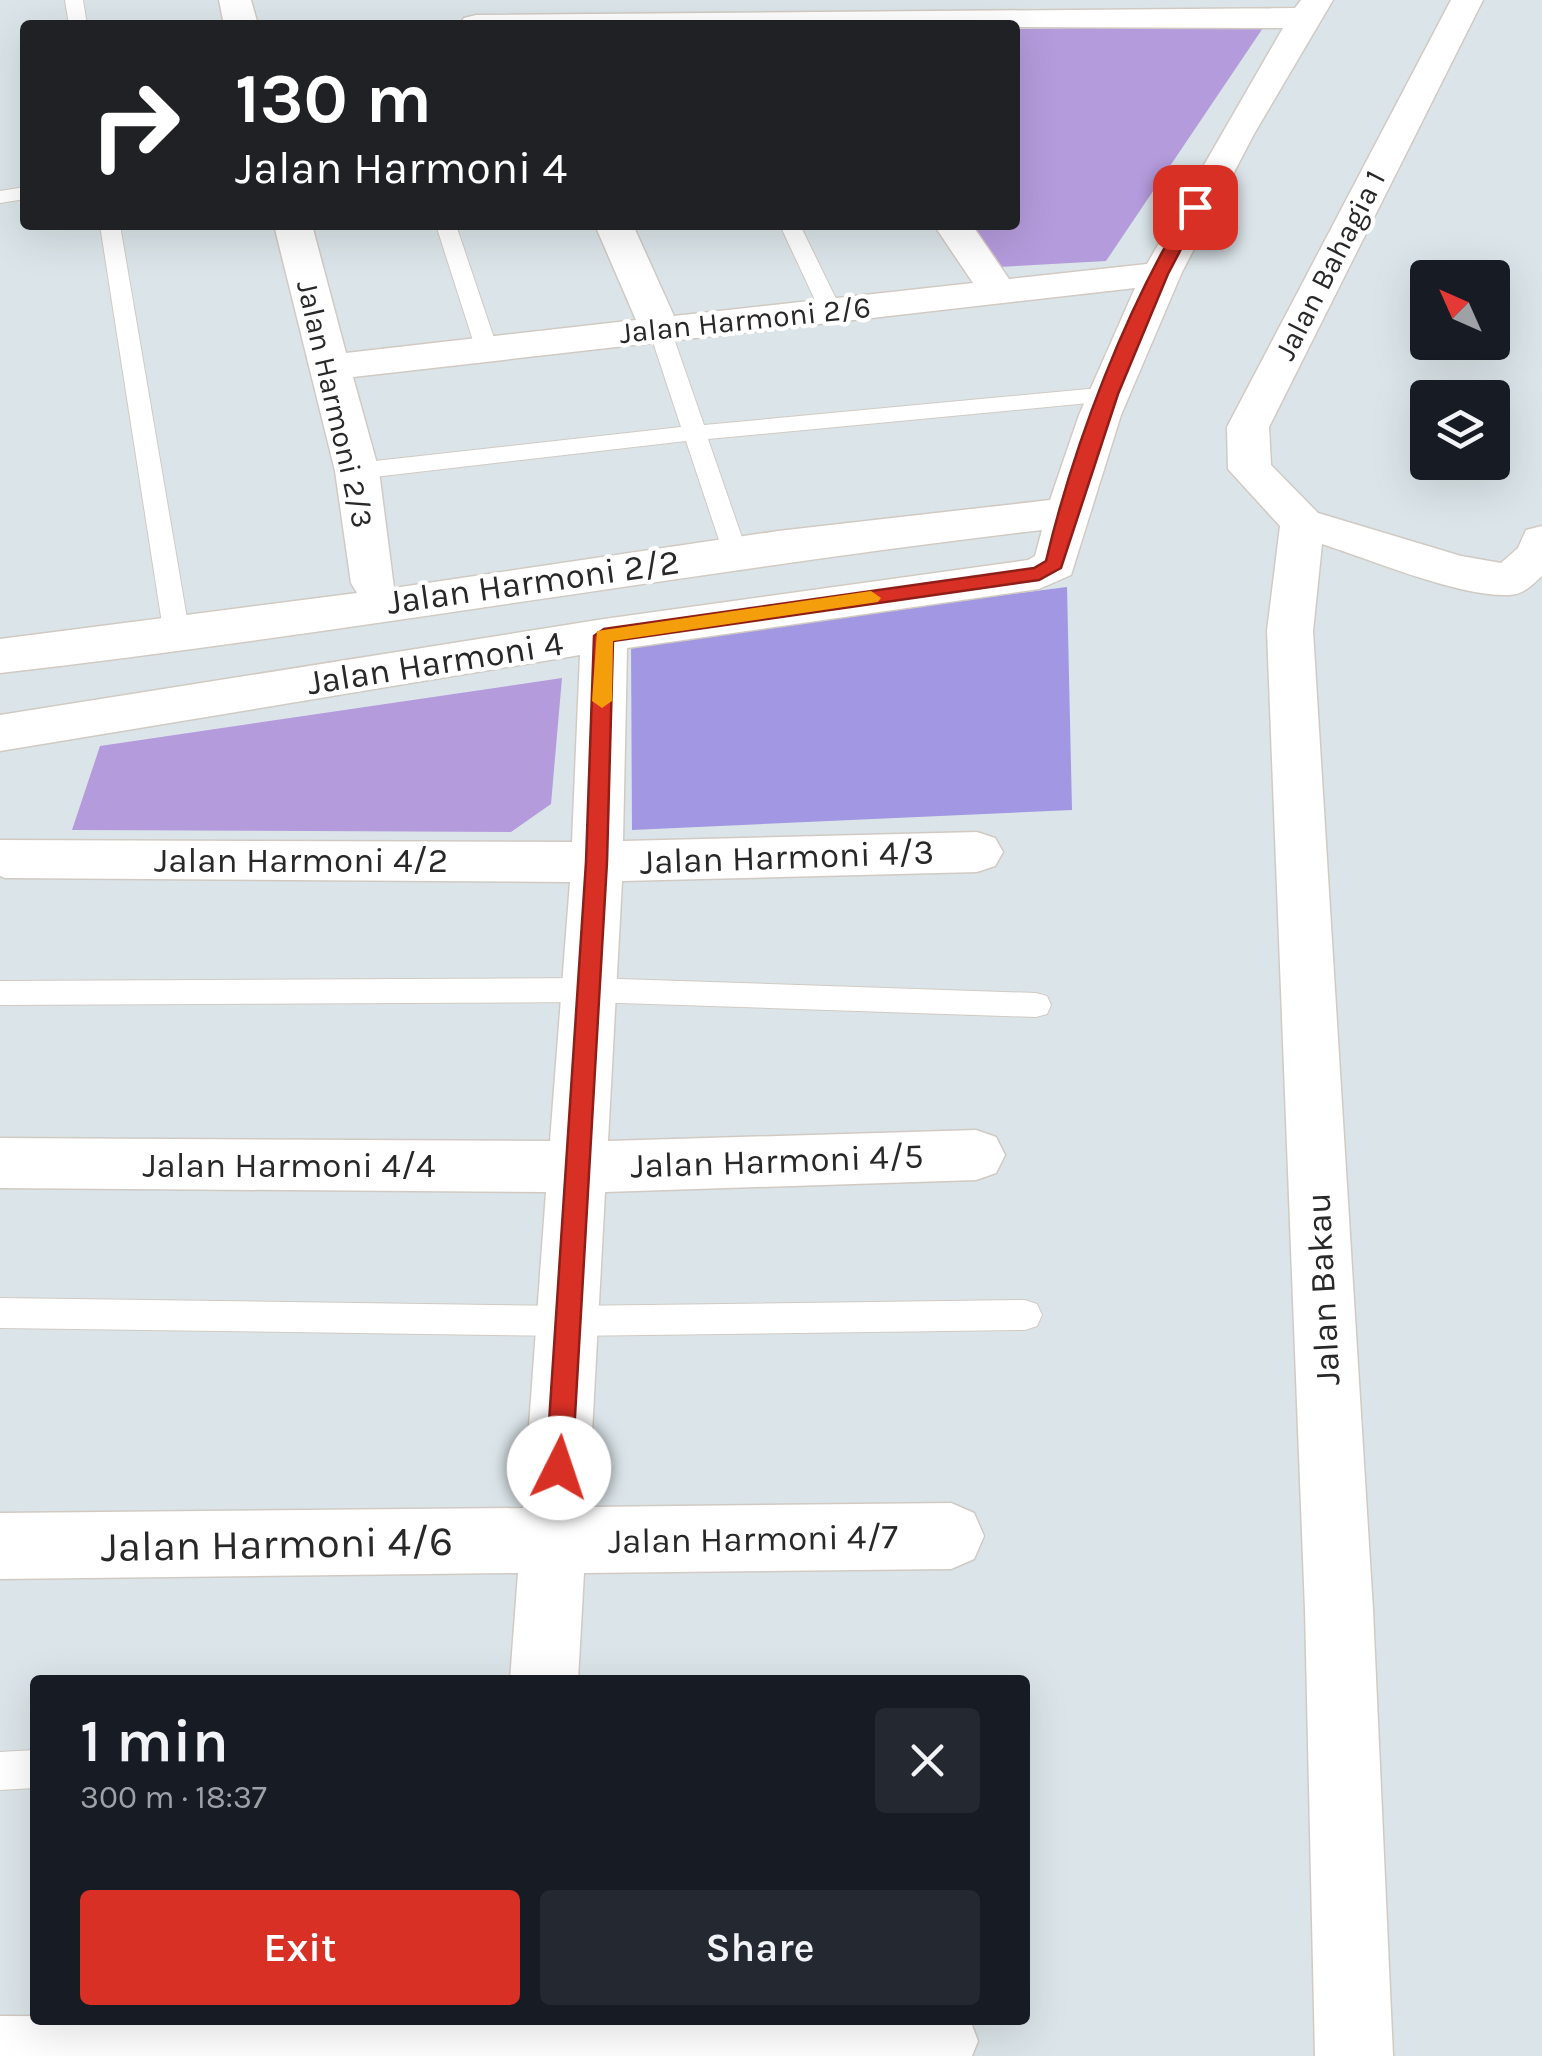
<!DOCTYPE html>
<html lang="en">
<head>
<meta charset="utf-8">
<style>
	body { margin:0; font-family:Karla,sans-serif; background:#242831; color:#f1f3f6; height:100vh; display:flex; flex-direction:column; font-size:38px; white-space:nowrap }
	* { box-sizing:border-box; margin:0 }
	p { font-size:32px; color:#9ea1a6 }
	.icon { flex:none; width:55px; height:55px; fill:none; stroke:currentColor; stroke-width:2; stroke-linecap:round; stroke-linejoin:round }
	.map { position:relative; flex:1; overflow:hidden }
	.details { position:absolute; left:30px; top:1675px; width:1000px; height:350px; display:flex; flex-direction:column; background:#171b24; border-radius:10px; box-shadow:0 10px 40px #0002 }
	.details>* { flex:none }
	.guide { position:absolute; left:20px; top:20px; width:1000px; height:210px; border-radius:10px; box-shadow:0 10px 40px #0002; background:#202124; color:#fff; overflow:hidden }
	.needle { width:65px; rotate:315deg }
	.controls { position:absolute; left:1410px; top:260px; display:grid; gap:20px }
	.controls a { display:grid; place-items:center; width:100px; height:100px; border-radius:10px; background:#171b24; box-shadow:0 10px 40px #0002; font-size:50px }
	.pin { position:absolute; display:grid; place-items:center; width:85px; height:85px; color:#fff; margin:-42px; border-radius:20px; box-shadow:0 5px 15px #0006 }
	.me { position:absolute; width:110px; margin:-55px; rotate:4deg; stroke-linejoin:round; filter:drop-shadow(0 0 8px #0008) }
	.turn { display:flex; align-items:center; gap:35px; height:210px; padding:0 50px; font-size:45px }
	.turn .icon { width:130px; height:130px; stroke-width:2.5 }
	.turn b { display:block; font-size:70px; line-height:85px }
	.round { display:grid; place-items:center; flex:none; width:105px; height:105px; border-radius:10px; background:#242831 }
	.headline { display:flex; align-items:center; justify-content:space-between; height:170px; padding:0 50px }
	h1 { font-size:60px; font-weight:600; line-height:75px }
	.button { display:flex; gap:20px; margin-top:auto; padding:20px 50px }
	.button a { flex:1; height:115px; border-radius:10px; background:#d93025; color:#fff; font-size:40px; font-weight:600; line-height:115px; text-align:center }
	.button a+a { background:#242831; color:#f1f3f6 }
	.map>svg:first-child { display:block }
</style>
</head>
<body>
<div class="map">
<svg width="1542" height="2056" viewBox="0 0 1542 2056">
	<rect width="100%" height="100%" fill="#dbe5e9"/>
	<!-- green -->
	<path fill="#b49bdc" d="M1265,25l-159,236 -108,6 -29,-42h46v-196z
		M562,678l-11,126 -40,28 -439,-2 28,-84z"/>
	<!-- pitch -->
	<path fill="#a297e2" d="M1067,587l5,223 -440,20 -1,-188z"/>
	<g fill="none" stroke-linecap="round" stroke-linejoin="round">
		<defs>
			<path id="service" d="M65,0h18l4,25h-18z
				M25,187v12l-25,4v-12z
				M100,225h20l70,411 -13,9 -13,-9z
				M436,225h20l42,125 -3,5h-16l-3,-5z
				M780,225h20l42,86 -3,5h-16l-3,-5z
				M660,323l11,7 33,95 406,-38 11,7 -11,7 -402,38 39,113 -12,8 -12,-8 -37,-111 -329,38 -12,-8 12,-8 324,-36 -32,-97z
				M589,978l447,15 11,3 4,9 -4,9 -11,3 -447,-15 -589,3v-24z
				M0,1298l568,8 457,-6 12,4 5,11 -5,11 -12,4 -457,6 -568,-8z
				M35,1750v38l-35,2v-38z"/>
			<path id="minor" d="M219,0h32l7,25h-34z
				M1301,0h32l-79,134 -72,138 -61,143 -50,160 -32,14 -412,59 -4,193 354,-9 18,6 8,14 -8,14 -18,6 -355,9 -14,260 368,-11 20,7 9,18 -9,18 -20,7 -371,12 -17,315 363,-4 23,10 10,23 -10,23 -23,10 -367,4 -6,107h-68l8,-107 -518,6v-66l523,-5 23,-316 -546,-4v-50l550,3 20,-259 -565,-4 -5,-2v-36l572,2 8,-187 -580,96v-36l604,-96 424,-59 7,-4 7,-26c-349,41 -694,103 -1042,143v-34l357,-46 -6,-10 -16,-112 -61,-246h38l34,128 290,-33 -41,-95h38l41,91 299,-33 -39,-58h38l37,54 138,-15 136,-236 -824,-3 5,-7 12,-3 819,-7zM1135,288l-56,127 -29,85 -272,31 -384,57 -15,-117 -26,-94z
				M1451,0h32l-214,427 2,38 47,48 143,43 40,7 17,-15 8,-18 16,-4v50c-10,9 -19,19 -33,19 -50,2 -137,-35 -187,-51l-9,87 60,979 20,446h-78l-10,-446 -38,-979 13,-105 -52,-57 -1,-42z
				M0,2016l970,4 8,21 -6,15h-972z"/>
		</defs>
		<!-- service casing -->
		<use href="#service" stroke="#d1cac3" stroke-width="2"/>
		<!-- minor casing -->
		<use href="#minor" stroke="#d1cac3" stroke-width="3"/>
		<!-- service -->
		<use href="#service" fill="#fff" fill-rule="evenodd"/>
		<!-- minor -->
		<use href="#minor" fill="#fff" fill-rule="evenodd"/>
	</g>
	<!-- route -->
	<path fill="#d93025" stroke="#8d1f18" stroke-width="2.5" d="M1190,204l13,3 -35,67 -50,120 -57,174 -22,12 -426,61 -6,221 -35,606 -4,9 -9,4 -9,-4 -4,-9 40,-606 8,-226 10,-7 430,-61 12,-7c28,-118 80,-254 144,-357z"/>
	<!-- slow -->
	<path fill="#f59e0b" d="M871,591l10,7 -3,4 -265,39 -1,60 -10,7 -10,-7 5,-70z"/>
	<g text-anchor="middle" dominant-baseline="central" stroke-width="9" stroke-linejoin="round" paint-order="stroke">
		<!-- far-street labels -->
		<g font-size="30" fill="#282828" stroke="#fff">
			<text transform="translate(1330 265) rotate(-63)">Jalan Bahagia 1</text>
			<text transform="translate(745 320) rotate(-6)">Jalan Harmoni 2/6</text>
			<text transform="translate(335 404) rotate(77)">Jalan Harmoni 2/3</text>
		</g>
		<!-- street labels -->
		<g font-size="35" fill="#282828" stroke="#fff">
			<text transform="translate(533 582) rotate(-8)">Jalan Harmoni 2/2</text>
			<text transform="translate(435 663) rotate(-9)">Jalan Harmoni 4</text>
			<text transform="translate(787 857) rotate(-2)">Jalan Harmoni 4/3</text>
			<text x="301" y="860">Jalan Harmoni 4/2</text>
			<text transform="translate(777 1161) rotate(-2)">Jalan Harmoni 4/5</text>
			<text x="289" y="1165">Jalan Harmoni 4/4</text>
			<text transform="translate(1323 1289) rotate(-93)">Jalan Bakau</text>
			<text transform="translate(753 1539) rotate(-1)">Jalan Harmoni 4/7</text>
		</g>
		<!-- near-street labels -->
		<g font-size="42" fill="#282828" stroke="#fff">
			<text transform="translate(277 1544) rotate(-1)">Jalan Harmoni 4/6</text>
		</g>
	</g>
</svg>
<div class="controls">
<a><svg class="needle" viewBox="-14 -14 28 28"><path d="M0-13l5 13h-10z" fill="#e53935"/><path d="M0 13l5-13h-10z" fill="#9ea1a6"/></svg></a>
<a><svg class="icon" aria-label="layers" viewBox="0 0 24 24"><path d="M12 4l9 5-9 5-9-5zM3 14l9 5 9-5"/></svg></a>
</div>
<div class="pin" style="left:1195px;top:207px;background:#d93025"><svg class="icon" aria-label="arrive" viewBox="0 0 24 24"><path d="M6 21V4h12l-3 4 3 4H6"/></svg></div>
<svg class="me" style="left:559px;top:1468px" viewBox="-20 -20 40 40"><circle r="19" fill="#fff"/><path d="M0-13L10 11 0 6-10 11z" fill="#d93025"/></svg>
<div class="guide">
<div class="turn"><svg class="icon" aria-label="right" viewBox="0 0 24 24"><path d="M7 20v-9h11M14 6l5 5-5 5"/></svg><div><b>130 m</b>Jalan Harmoni 4</div></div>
</div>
<section class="details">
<div class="headline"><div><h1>1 min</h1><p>300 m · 18:37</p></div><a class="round"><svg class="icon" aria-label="close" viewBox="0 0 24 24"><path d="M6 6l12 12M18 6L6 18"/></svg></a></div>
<div class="button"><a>Exit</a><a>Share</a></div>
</section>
</div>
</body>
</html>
